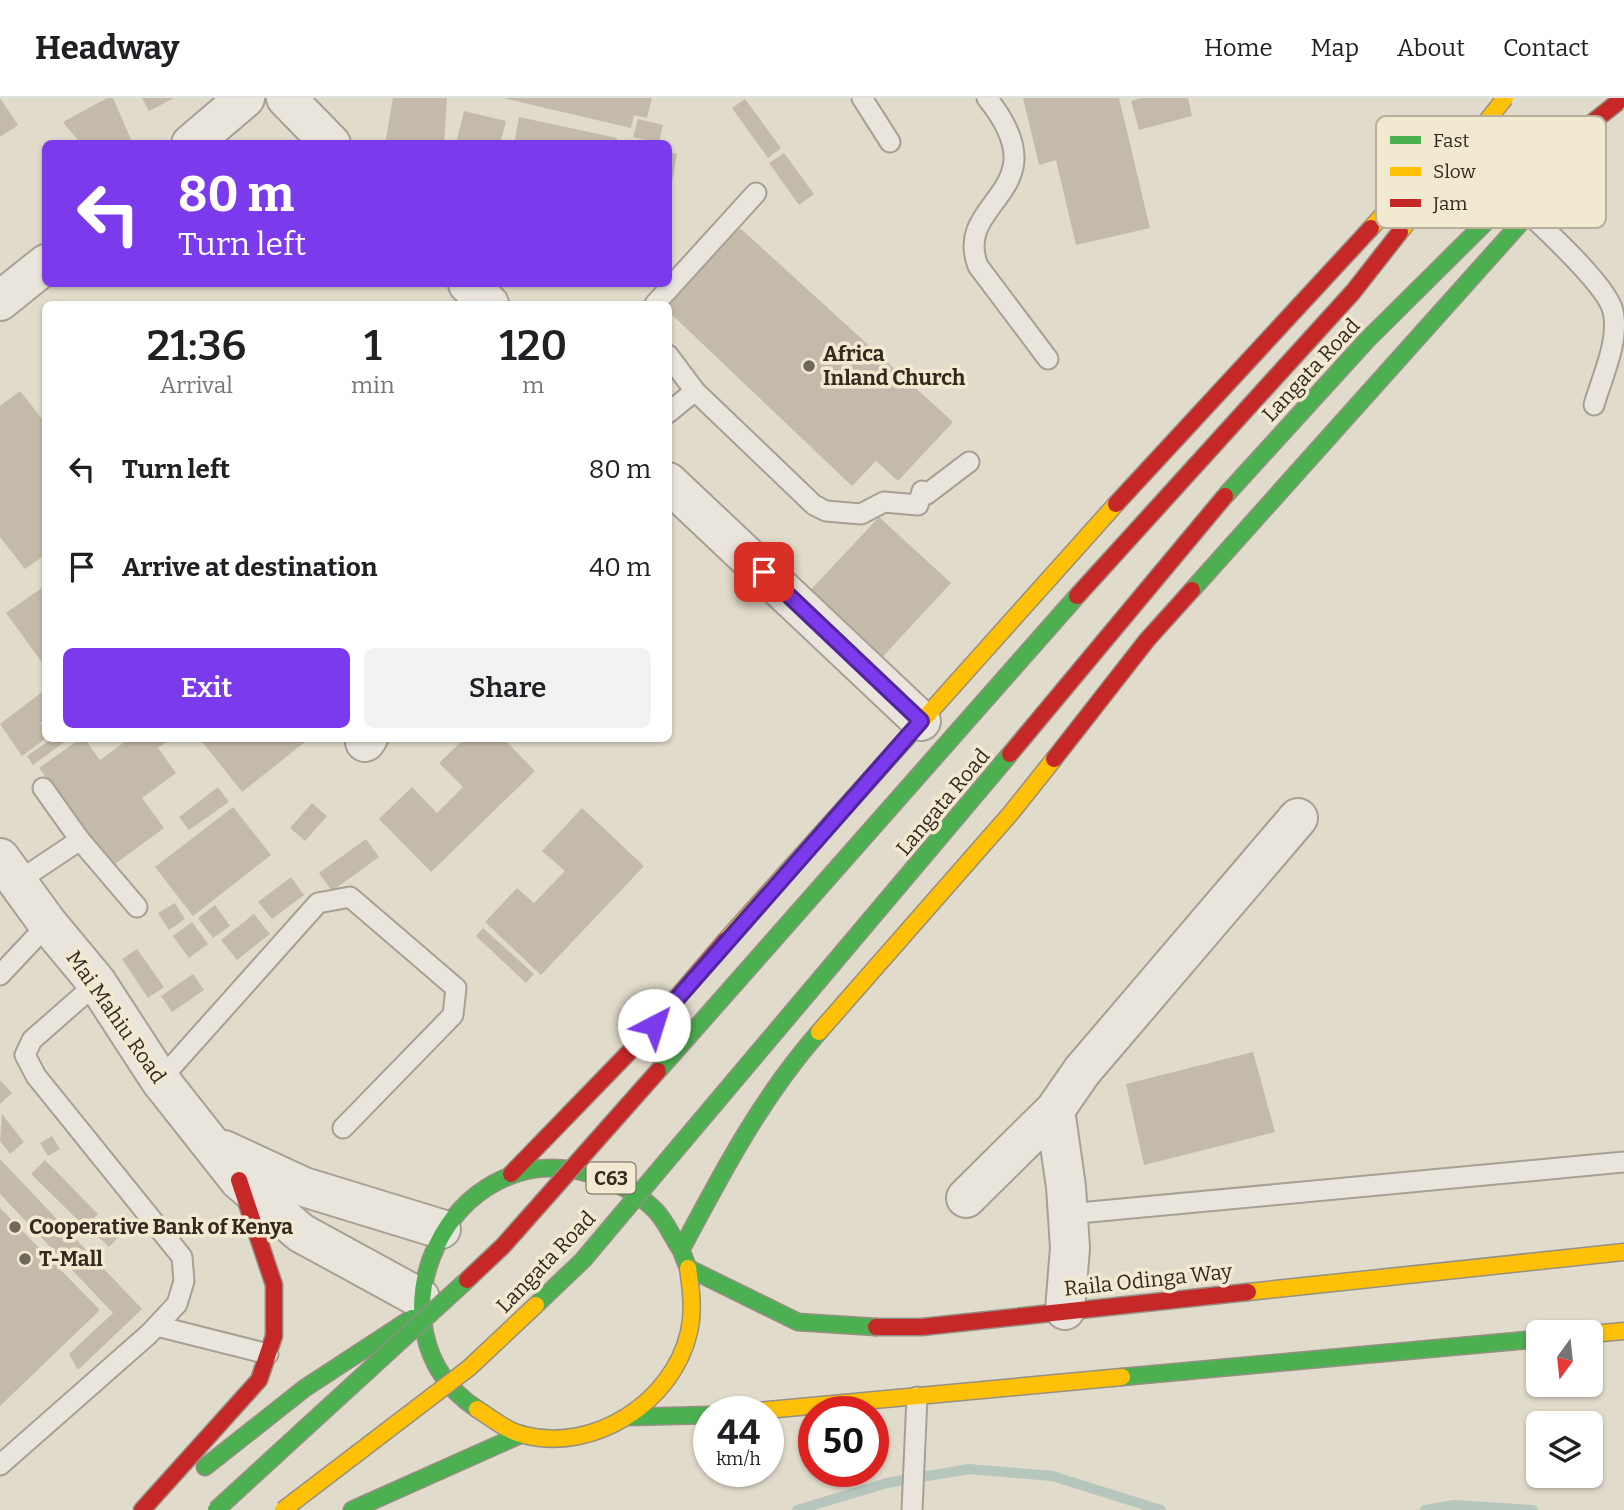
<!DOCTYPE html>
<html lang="en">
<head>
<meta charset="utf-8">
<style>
	body { margin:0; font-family:Bitter,serif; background:#f2f2f2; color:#202124; height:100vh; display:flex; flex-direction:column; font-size:26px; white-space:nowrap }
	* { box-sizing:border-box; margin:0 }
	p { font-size:23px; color:#757577 }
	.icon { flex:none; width:38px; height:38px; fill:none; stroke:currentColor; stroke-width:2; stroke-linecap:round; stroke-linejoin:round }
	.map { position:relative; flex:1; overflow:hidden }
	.drawer { position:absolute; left:42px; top:203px; width:630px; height:441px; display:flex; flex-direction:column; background:#fff; border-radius:10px; box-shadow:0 2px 5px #0004 }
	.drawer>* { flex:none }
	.guide { position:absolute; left:42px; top:42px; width:630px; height:147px; border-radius:10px; box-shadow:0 2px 5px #0004; background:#7c3aed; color:#fff; overflow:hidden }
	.needle { width:46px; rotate:195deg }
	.controls { position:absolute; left:1526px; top:1222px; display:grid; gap:14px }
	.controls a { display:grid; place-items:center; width:77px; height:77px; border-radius:10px; background:#fff; box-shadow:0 2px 5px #0004; font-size:35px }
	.speed { position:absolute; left:693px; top:1298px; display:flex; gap:14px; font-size:35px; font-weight:700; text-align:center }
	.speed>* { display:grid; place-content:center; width:91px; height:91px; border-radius:50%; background:#fff; box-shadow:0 2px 5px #0004; line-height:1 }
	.speed small { font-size:18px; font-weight:400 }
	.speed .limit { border:10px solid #d22; background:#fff; color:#111 }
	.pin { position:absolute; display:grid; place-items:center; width:60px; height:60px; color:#fff; margin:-30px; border-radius:14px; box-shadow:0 4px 10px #0006 }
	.me { position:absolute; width:77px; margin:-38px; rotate:40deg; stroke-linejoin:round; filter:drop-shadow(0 0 5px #0008) }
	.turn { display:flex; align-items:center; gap:24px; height:147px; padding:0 21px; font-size:32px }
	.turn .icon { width:91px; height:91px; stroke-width:2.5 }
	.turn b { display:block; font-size:49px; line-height:60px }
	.eta { display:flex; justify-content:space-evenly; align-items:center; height:119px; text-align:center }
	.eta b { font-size:42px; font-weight:600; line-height:49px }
	.primary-button { display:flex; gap:14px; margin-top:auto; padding:14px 21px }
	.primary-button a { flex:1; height:80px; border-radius:10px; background:#7c3aed; color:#fff; font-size:28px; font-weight:600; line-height:80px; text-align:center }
	.primary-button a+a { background:#f2f2f2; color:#202124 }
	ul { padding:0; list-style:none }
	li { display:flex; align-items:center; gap:21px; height:98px; padding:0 21px }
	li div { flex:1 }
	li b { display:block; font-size:26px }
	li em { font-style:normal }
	header { display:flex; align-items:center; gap:42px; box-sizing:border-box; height:98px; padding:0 35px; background:#fff; border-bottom:2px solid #e0e0e0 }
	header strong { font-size:33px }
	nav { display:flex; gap:38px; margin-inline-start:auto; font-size:24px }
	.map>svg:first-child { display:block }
</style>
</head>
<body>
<header>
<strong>Headway</strong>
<nav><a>Home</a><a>Map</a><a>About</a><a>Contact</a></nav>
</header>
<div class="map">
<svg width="1624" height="1412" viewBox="0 0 1624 1412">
	<rect width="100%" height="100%" fill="#e1dbcb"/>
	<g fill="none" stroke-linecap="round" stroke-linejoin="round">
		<path stroke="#b6c6bc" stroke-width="10" d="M 797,1412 L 887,1385 L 969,1371 L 1052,1378 L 1161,1412
			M 1425,1412 L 1454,1407 L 1533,1412"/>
	</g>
	<path fill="#c4baac" d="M 0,0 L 18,27 L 0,39 Z
		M 107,0 L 113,0 L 133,46 L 81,46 L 63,24 Z
		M 142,0 L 174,0 L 149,13 Z
		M 393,0 L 447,0 L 444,46 L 385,46 Z
		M 503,0 L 652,0 L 647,20 L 634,17 L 631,30 Z
		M 1023,0 L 1119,0 L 1150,130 L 1076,147 L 1056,62 L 1039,67 Z
		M 1142,0 L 1188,0 L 1192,18 L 1139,32 L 1131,3 Z
		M 745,1 L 781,50 L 768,60 L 732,10 Z
		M 464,13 L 506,23 L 500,46 L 456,46 Z
		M 519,19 L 617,40 L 616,46 L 514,46 Z
		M 638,21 L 663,27 L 659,45 L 633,39 Z
		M 668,54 L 677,56 L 670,95 L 668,94 Z
		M 784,55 L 814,96 L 799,107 L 769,65 Z
		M 740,130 L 953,324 L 898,383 L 876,363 L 852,388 L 668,213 L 668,205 Z
		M 20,293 L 46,326 L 46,456 L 25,471 L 0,439 L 0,308 Z
		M 879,419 L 951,485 L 876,566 L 803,500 Z
		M 46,487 L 46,570 L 6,515 Z
		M 42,594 L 46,599 L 46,621 L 40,625 L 46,631 L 46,640 L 22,658 L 0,626 Z
		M 53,640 L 70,640 L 33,667 L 27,658 Z
		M 81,640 L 84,640 L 100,662 L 130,640 L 172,640 L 158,650 L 176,675 L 142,700 L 164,730 L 111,769 L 39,670 Z
		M 199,640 L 310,640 L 242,694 Z
		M 465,640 L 503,640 L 535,673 L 431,774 L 379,721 L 412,689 L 437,715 L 463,689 L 439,665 Z
		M 218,689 L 229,704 L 189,732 L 179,719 Z
		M 312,705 L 327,718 L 305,743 L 290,730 Z
		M 233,709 L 271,757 L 193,818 L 155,769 Z
		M 582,710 L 644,768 L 541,877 L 485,824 L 517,790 L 534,805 L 565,773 L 542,753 Z
		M 366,741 L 379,759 L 332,793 L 319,775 Z
		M 291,779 L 304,797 L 272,821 L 258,804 Z
		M 175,805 L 185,821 L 169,832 L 158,815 Z
		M 215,807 L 230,828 L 213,840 L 198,820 Z
		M 254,816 L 270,836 L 237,862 L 221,842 Z
		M 192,824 L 208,846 L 189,860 L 173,838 Z
		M 483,830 L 534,876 L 526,885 L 476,838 Z
		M 137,851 L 164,889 L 148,900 L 122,861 Z
		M 193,876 L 204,892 L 172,914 L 161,898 Z
		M 1253,954 L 1275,1034 L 1144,1067 L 1126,986 Z
		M 0,982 L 12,995 L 0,1006 Z
		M 2,1016 L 24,1044 L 10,1056 L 0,1043 Z
		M 52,1038 L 60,1051 L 48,1058 L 40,1045 Z
		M 0,1061 L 142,1211 L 78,1272 L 69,1256 L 113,1215 L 0,1096 Z
		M 45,1062 L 98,1116 L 85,1129 L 31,1076 Z
		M 0,1110 L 100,1212 L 0,1308 Z
		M 104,1120 L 121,1136 L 109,1149 L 92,1133 Z"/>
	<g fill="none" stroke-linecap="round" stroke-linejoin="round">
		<g stroke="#a6a095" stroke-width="23">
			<path id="lane" d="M 862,0 L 890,44
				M 987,0 C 1063,95 952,101 978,168 L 1048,261
				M 1529,116 C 1549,135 1607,188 1613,213 C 1620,242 1602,279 1594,307
				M 655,206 L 756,95
				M 668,257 L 695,293 L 668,315
				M 695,293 L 814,407 L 826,413 L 861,416 L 884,404 L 918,407 L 922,393 L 927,396 L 969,364
				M 43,690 L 80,742 L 137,809
				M 17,784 L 80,742
				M 0,877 L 48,826
				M 160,982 L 318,805 L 350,799 L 456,890 L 453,917 L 343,1030
				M 1068,1116 L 1624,1064
				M 157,1228 L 268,1256
				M 0,1367 L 149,1236 L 177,1206 L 184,1183 L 182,1159 L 36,978 L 25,957 L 32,942 L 97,885
				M 912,1412 L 917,1299"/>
		</g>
		<g stroke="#a6a095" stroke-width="42">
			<path id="street" d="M 286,0 L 331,46
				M 191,46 L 245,0
				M 468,186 L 489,206
				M 0,203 L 46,166
				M 668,384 L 921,623
				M 365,644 L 368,640
				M 0,760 L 48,826 L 97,885 L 160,982 L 239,1082 L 301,1135 L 420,1200
				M 224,1052 L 304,1089 L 441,1131
				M 966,1100 L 1055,1012
				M 1065,1212 L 1070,1150 L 1066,1089 L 1055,1012 L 1082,973 L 1298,720"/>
		</g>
		<g stroke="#968f84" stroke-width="19">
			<path id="fast" d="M 1192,492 L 1542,101 L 1595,34
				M 819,934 C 761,1000 722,1075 681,1152 L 688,1170 L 798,1224 L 876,1229
				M 1122,1279 L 1538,1241
				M 477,1311 C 358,1232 450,1034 590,1076 C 613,1083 637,1094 655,1112 C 666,1123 672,1139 681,1152
				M 630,1319 L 709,1317
				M 205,1369 L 305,1290 L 412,1220
				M 352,1412 L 522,1336"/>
		</g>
		<g stroke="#968f84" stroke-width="19">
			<path id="slow" d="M 1371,130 L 1454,39
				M 726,842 L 1116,406
				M 819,934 L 1011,715 L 1054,661
				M 1248,1194 L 1624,1154
				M 1591,1236 L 1624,1233
				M 477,1311 C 491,1320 507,1333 524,1337 C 594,1355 673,1304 689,1234 C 694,1213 691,1191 688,1170
				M 746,1314 L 1122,1279"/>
		</g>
		<g stroke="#968f84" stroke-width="19">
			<path id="jam" d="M 1116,406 L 1371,130
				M 1054,661 L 1147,542 L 1192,492
				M 511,1076 L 636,947 L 726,842
				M 876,1229 L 922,1229 L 1248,1194
				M 142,1412 L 259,1282 L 274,1238 L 274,1187 L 239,1082"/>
		</g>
		<use href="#lane" stroke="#eae5dc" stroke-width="19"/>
		<use href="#street" stroke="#eae5dc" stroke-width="38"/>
		<use href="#fast" stroke="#4caf50" stroke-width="16"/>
		<use href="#slow" stroke="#ffc107" stroke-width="16"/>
		<use href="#jam" stroke="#c62828" stroke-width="16"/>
		<g stroke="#968f84" stroke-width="19" stroke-linecap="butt">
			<path id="fast-bridge" d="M 1225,398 L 1367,242 L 1499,111
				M 658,973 L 1077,498
				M 536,1207 L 583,1162 L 1010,656
				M 216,1412 L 467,1182"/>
		</g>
		<g stroke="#968f84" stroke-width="19" stroke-linecap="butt">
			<path id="slow-bridge" d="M 1400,134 L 1505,0
				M 283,1412 L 469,1270 L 536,1207"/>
		</g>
		<g stroke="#968f84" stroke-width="19" stroke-linecap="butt">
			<path id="jam-bridge" d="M 1499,111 L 1560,50 L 1618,4
				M 1077,498 L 1353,194 L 1400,134
				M 1010,656 L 1225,398
				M 467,1182 L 503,1148 L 658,973"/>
		</g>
		<use href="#fast-bridge" stroke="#4caf50" stroke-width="16"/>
		<use href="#slow-bridge" stroke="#ffc107" stroke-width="16"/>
		<use href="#jam-bridge" stroke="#c62828" stroke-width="16"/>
	</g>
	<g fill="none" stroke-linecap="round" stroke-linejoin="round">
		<g stroke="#51269a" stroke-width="18">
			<path id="route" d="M 654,927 L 921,623 L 764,474"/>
		</g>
		<use href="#route" stroke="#7c3aed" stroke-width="12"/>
	</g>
	<g fill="#70675b" stroke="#f2e9d1" stroke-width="2.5">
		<circle cx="809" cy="268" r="7"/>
		<circle cx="15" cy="1129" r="7"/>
		<circle cx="25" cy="1161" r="7"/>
	</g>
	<g text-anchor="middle" stroke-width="7" stroke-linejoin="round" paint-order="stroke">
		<rect fill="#f2e9d1" stroke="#6c6354" stroke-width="2" x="586.5" y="1064.5" width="49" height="31" rx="5"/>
		<g font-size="19" font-weight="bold" fill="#33291e">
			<text x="611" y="1087">C63</text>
		</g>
		<g font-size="21" font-weight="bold" fill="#33291e" stroke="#f2e9d1" text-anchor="start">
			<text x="823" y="263">Africa<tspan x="823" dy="24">Inland Church</tspan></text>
			<text x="29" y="1136">Cooperative Bank of Kenya</text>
			<text x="39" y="1168">T-Mall</text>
		</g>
		<g font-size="21" fill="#33291e" stroke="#f2e9d1">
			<text transform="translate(1311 272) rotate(-47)" y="7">Langata Road</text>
			<text transform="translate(943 704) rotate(-50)" y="7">Langata Road</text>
			<text transform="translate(116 919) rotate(55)" y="7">Mai Mahiu Road</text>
			<text transform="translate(546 1164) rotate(-46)" y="7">Langata Road</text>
			<text transform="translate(1148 1182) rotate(-6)" y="7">Raila Odinga Way</text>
		</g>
	</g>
	<rect x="1376" y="18" width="230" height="112" rx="10" fill="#f2e9d1" stroke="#b9af9b" stroke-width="2"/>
	<rect x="1390" y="38" width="31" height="8" fill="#4caf50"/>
	<rect x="1390" y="69" width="31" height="9" fill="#ffc107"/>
	<rect x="1390" y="101" width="31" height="8" fill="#c62828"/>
	<g font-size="19" fill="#33291e">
		<text x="1433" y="49">Fast</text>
		<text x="1433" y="80">Slow</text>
		<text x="1433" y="112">Jam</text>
	</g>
</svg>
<div class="controls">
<a><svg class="needle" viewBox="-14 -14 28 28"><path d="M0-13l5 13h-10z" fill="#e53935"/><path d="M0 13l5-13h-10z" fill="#757577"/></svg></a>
<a><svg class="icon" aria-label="layers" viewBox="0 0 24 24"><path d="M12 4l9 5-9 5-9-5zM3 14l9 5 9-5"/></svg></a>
</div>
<div class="speed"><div>44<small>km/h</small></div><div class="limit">50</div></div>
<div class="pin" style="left:764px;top:474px;background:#d93025"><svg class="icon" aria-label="arrive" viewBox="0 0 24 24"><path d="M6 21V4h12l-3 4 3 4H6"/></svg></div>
<svg class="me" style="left:654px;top:927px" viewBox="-20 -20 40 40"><circle r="19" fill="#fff"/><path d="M0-13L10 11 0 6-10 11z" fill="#7c3aed"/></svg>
<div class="guide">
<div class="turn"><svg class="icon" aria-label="left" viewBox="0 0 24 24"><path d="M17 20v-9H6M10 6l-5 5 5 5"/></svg><div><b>80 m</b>Turn left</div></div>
</div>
<section class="drawer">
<div class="eta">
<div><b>21:36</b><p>Arrival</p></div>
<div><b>1</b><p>min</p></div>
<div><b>120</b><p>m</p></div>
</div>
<ul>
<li><svg class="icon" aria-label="left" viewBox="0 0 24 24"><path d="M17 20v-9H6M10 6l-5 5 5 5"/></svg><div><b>Turn left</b></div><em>80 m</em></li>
<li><svg class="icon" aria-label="arrive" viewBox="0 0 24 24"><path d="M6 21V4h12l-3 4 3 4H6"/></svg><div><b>Arrive at destination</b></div><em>40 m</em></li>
</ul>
<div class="primary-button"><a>Exit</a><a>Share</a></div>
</section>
</div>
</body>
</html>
